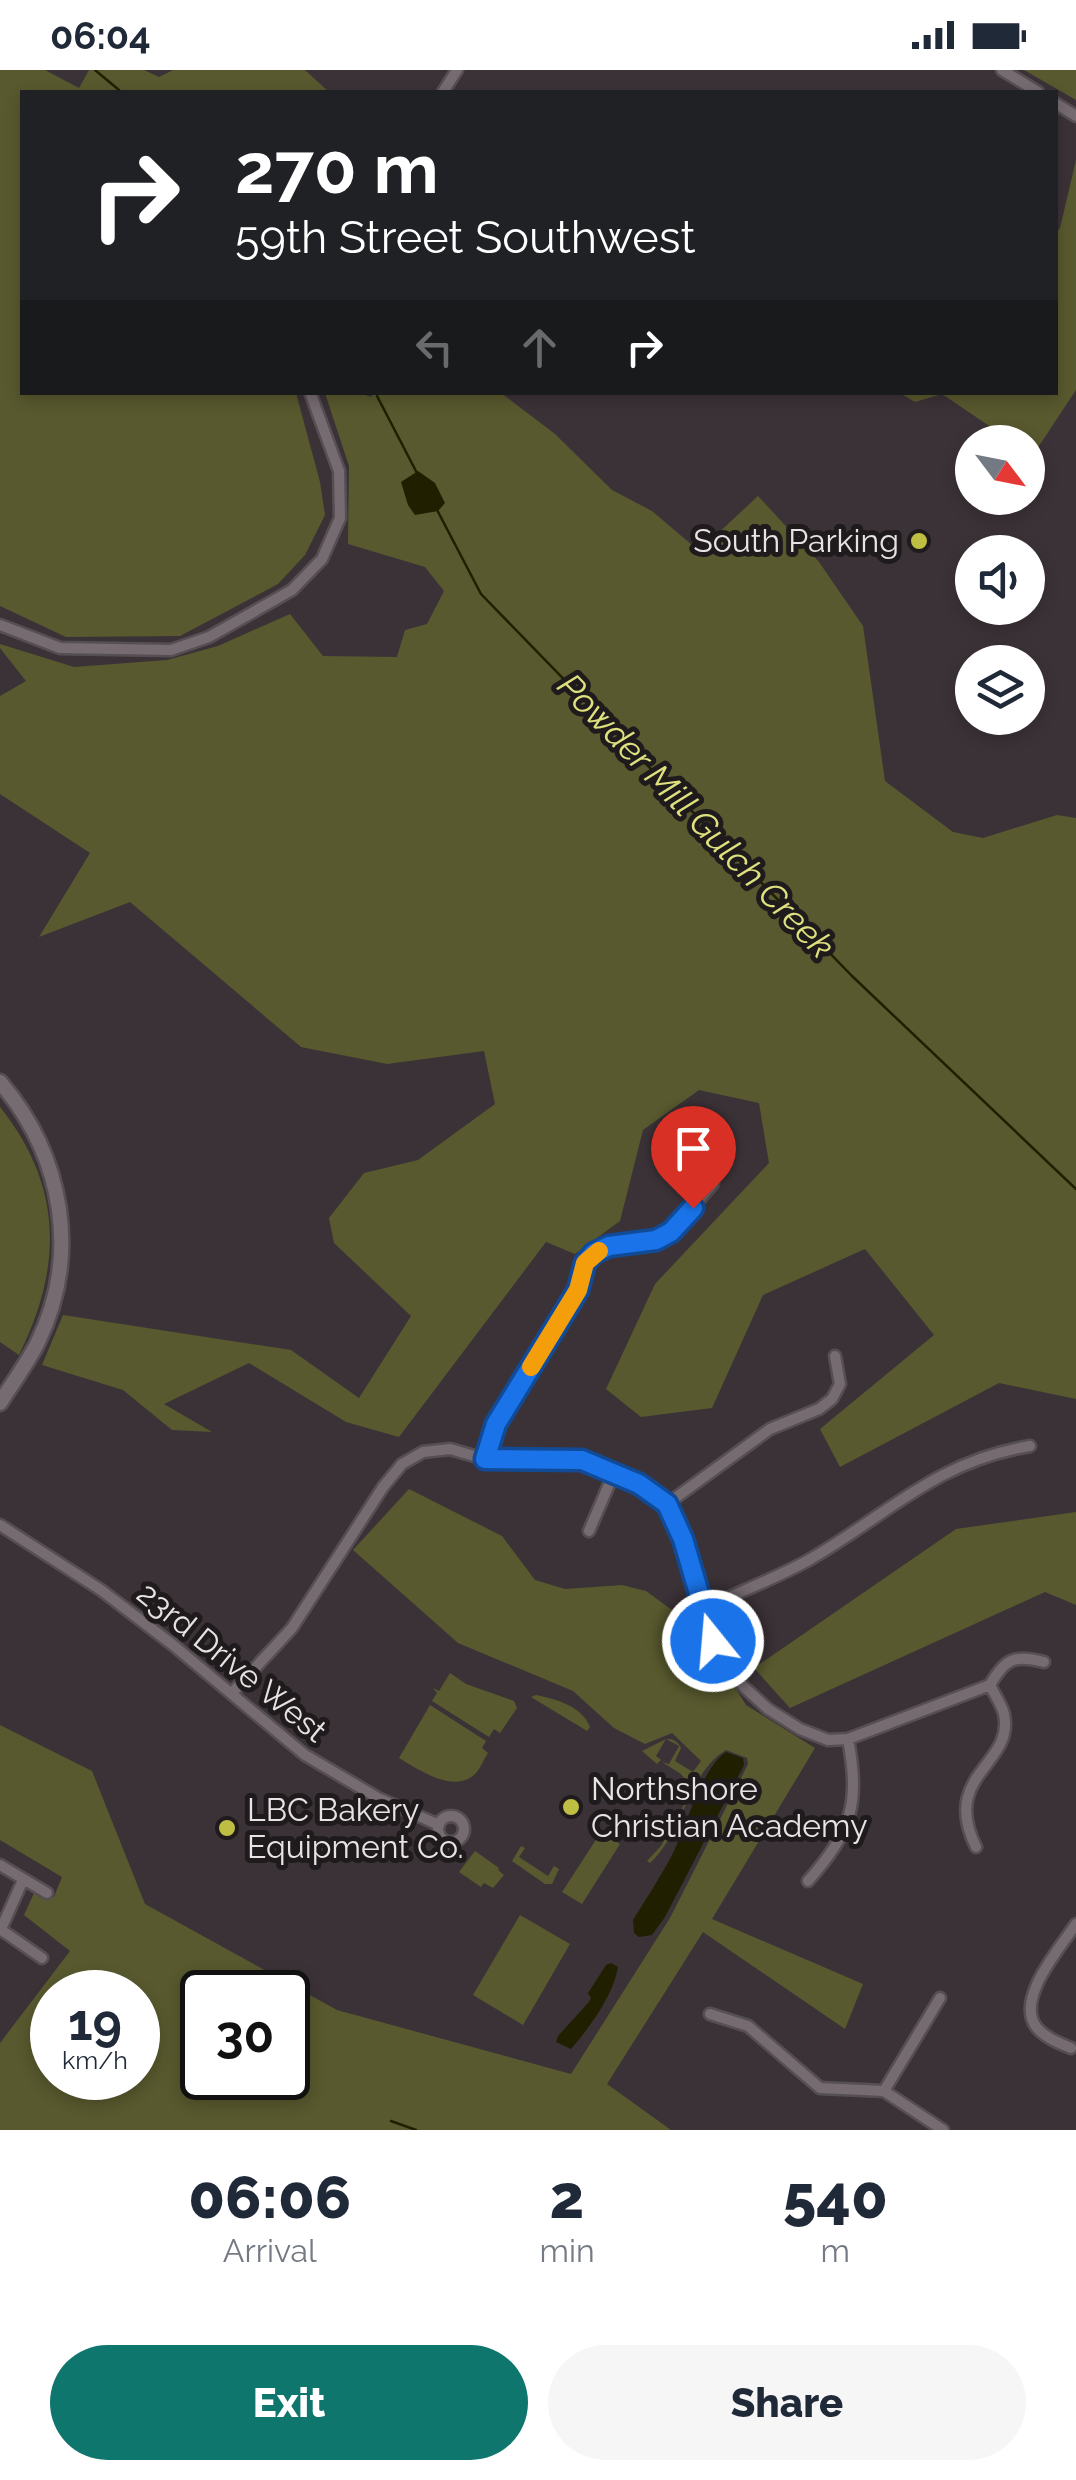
<!DOCTYPE html>
<html lang="en">
<head>
<meta charset="utf-8">
<style>
	body { margin:0; font-family:Raleway,sans-serif; background:#f6f6f7; color:#1f2937; height:100vh; display:flex; flex-direction:column; font-size:38px; white-space:nowrap }
	* { box-sizing:border-box; margin:0 }
	p { font-size:32px; color:#747a83 }
	.icon { flex:none; width:55px; height:55px; fill:none; stroke:currentColor; stroke-width:2; stroke-linecap:round; stroke-linejoin:round }
	.map { position:relative; height:2060px; overflow:hidden }
	.side { display:flex; flex-direction:column; background:#fff; flex:1 }
	.side>* { flex:none }
	.top-card { position:absolute; left:20px; top:20px; width:1038px; height:305px; border-radius:0px; box-shadow:0 5px 15px #0003; background:#202124; color:#fff; overflow:hidden }
	.needle { width:65px; rotate:122deg }
	.controls { position:absolute; left:955px; top:355px; display:grid; gap:20px }
	.controls a { display:grid; place-items:center; width:90px; height:90px; border-radius:50%; background:#fff; box-shadow:0 5px 15px #0003; font-size:50px }
	.speed { position:absolute; left:30px; top:1900px; display:flex; gap:20px; font-size:50px; font-weight:700; text-align:center }
	.speed>* { display:grid; place-content:center; width:130px; height:130px; border-radius:50%; background:#fff; box-shadow:0 5px 15px #0003; line-height:1 }
	.speed small { font-size:25px; font-weight:400 }
	.speed .limit { border:5px solid #111; border-radius:15px; background:#fff; color:#111 }
	.pin { position:absolute; display:grid; place-items:center; width:85px; height:85px; color:#fff; margin:-102px -42px; border-radius:50% 50% 50% 0; rotate:-45deg; box-shadow:0 0 10px #0007 }
	.pin .icon { rotate:45deg }
	.me { position:absolute; width:110px; margin:-55px; rotate:343deg; stroke-linejoin:round; filter:drop-shadow(0 0 8px #0008) }
	.turn { display:flex; align-items:center; gap:35px; height:210px; padding:0 50px; font-size:45px }
	.turn .icon { width:130px; height:130px; stroke-width:2.5 }
	.turn b { display:block; font-size:70px; line-height:85px }
	.lanes { display:flex; align-items:center; height:95px; padding:0 50px; background:#0003; justify-content:center; gap:50px; direction:ltr }
	.lanes .off { opacity:.35 }
	.eta { display:flex; justify-content:space-evenly; align-items:center; height:170px; text-align:center }
	.eta b { font-size:60px; font-weight:800; line-height:70px }
	.cta { display:flex; gap:20px; margin-top:auto; padding:20px 50px }
	.cta a { flex:1; height:115px; border-radius:60px; background:#0f766e; color:#fff; font-size:40px; font-weight:800; line-height:115px; text-align:center }
	.cta a+a { background:#f6f6f7; color:#1f2937 }
	.status { display:flex; justify-content:space-between; align-items:center; height:70px; padding:0 50px; background:#fff; direction:ltr }
	.status svg { height:28px; fill:currentColor }
	.map>svg:first-child { display:block }
</style>
</head>
<body>
<div class="status"><b>06:04</b><svg viewBox="0 0 49 12"><path d="M0 12V9h3v3zM5 12V6h3v6zM10 12V3h3v9zM15 12V0h3v12zM26 1h20v11H26zM47 4h2v5h-2z"/></svg></div>
<div class="map">
<svg width="1076" height="2060" viewBox="0 0 1076 2060">
	<rect width="100%" height="100%" fill="#3b3237"/>
	<path fill="#58592e" fill-rule="evenodd" d="M 0,0 L 45,0 L 79,18 L 89,0 L 144,0 L 159,7 L 173,0 L 305,0 L 329,22 L 22,22 L 22,322 L 296,323 L 320,412 L 325,445 L 305,485 L 278,514 L 180,566 L 66,567 L 0,536 Z
		M 1024,0 L 1076,0 L 1076,30 Z
		M 1076,90 L 1076,320 L 1033,385 L 1028,382 L 1028,372 L 1013,372 L 942,324 L 915,332 L 900,323 L 1055,322 L 1055,165 L 1060,158 Z
		M 325,323 L 358,323 L 372,327 L 370,323 L 501,323 L 555,364 L 612,420 L 652,441 L 699,481 L 758,426 L 819,492 L 863,556 L 885,711 L 953,762 L 983,768 L 1057,745 L 1076,748 L 1076,1329 L 999,1313 L 840,1397 L 820,1359 L 934,1265 L 865,1179 L 763,1225 L 712,1338 L 641,1347 L 606,1319 L 655,1214 L 769,1093 L 759,1033 L 699,1020 L 643,1060 L 620,1151 L 575,1184 L 546,1172 L 399,1367 L 346,1352 L 249,1293 L 164,1334 L 212,1362 L 172,1360 L 123,1320 L 42,1295 L 63,1245 L 291,1280 L 359,1328 L 411,1246 L 334,1173 L 329,1148 L 364,1103 L 418,1090 L 495,1034 L 484,981 L 387,994 L 301,977 L 130,832 L 39,867 L 90,783 L 0,724 L 0,626 L 26,611 L 0,578 L 0,574 L 74,597 L 167,590 L 218,576 L 290,544 L 323,586 L 397,587 L 405,560 L 427,554 L 444,521 L 425,497 L 348,474 L 349,396 Z
		M 0,1037 C 63,1116 63,1196 19,1285 L 0,1272 Z
		M 409,1419 L 502,1466 L 535,1510 L 565,1519 L 622,1515 L 646,1521 L 698,1559 L 746,1635 L 815,1678 L 712,1849 L 863,1914 L 845,1959 L 703,1862 L 607,2014 L 671,2060 L 0,2060 L 0,1973 L 70,1881 L 24,1845 L 35,1821 L 54,1827 L 62,1807 L 0,1770 L 0,1655 L 92,1701 L 145,1834 L 337,1940 L 571,2004 L 670,1848 L 748,1694 L 747,1688 L 726,1680 C 687,1704 684,1762 650,1793 L 647,1791 L 661,1776 L 689,1726 L 684,1722 L 689,1715 L 681,1704 L 662,1692 L 669,1694 L 679,1676 L 666,1669 L 656,1686 L 661,1690 L 657,1694 L 642,1681 L 664,1670 C 671,1667 678,1671 681,1678 L 675,1691 L 693,1702 L 701,1691 L 672,1663 L 645,1674 L 614,1658 L 573,1621 L 458,1573 L 353,1480 ZM 52,1922 L 138,1922 L 138,2008 L 52,2008 ZM 202,1922 L 288,1922 L 288,2008 L 202,2008 Z
		M 1076,1442 L 1076,1535 L 1045,1522 L 790,1638 L 754,1598 L 956,1459 Z
		M 450,1603 L 466,1614 L 514,1631 L 517,1638 L 500,1663 L 494,1659 L 489,1667 L 432,1631 L 437,1623 L 433,1618 L 439,1621 Z
		M 536,1625 C 556,1629 582,1636 590,1657 L 587,1661 L 531,1627 Z
		M 430,1635 L 486,1671 L 482,1678 L 488,1683 C 484,1689 480,1699 475,1704 C 454,1724 419,1700 399,1688 Z
		M 601,1762 L 620,1774 L 582,1834 L 562,1822 Z
		M 521,1776 L 525,1778 L 519,1787 L 548,1806 L 554,1796 L 559,1799 L 552,1814 L 545,1814 L 512,1791 Z
		M 475,1781 L 499,1798 L 498,1800 L 504,1805 L 493,1818 L 484,1813 L 481,1817 L 459,1802 Z
		M 520,1845 L 570,1874 L 523,1955 L 473,1925 Z"/>
	<path fill="#202000" d="M 418,401 L 435,413 L 445,433 L 438,441 L 415,445 L 408,435 L 401,412 Z
		M 726,1682 L 743,1688 L 744,1695 L 665,1847 L 652,1865 L 639,1867 L 634,1863 L 633,1850 C 647,1827 662,1805 674,1781 C 687,1754 702,1698 726,1682 Z
		M 611,1893 L 618,1897 C 613,1926 590,1957 571,1979 L 556,1972 L 558,1966 L 588,1933 L 591,1928 L 588,1923 L 606,1895 Z"/>
	<g fill="none" stroke-linecap="round" stroke-linejoin="round">
		<path stroke="#202000" stroke-width="2.5" d="M 95,0 L 119,20
			M 377,326 L 418,405
			M 436,438 L 481,524 L 852,906 L 1076,1119
			M 391,2051 L 416,2060"/>
		<g stroke="#554e52" stroke-width="15">
			<path id="street" d="M 1002,0 L 1038,22
				M 443,22 L 457,0
				M 1055,33 L 1076,46
				M 0,555 L 60,578 L 171,580 L 209,567 L 292,520 L 322,489 L 340,448 L 339,401 L 310,322
				M 485,1389 L 496,1354 L 578,1220 L 585,1193 L 594,1183 L 609,1176 L 656,1170 L 671,1162 L 713,1114
				M 667,1434 L 770,1359 L 819,1339 L 832,1329 L 840,1314 L 835,1286
				M 0,1455 L 101,1520 L 173,1575 L 305,1685 L 378,1728 L 439,1755
				M 589,1461 L 614,1403
				M 703,1539 C 737,1523 774,1509 807,1491 C 888,1445 934,1392 1030,1376
				M 990,1615 C 1005,1589 1014,1584 1044,1592
				M 232,1623 L 292,1558 L 383,1417 L 402,1394 L 423,1382 L 450,1379 L 485,1389 L 582,1390 L 639,1414 L 667,1434 L 683,1469 L 713,1571 L 743,1616 L 768,1639 L 800,1659 L 828,1670 L 848,1669 L 990,1615
				M438 1759a13 13 0 1 1 26 0a13 13 0 1 1-26 0Z
				M 976,1777 C 940,1704 1015,1695 1004,1644 C 1002,1635 994,1624 990,1615
				M 0,1795 L 47,1823
				M 808,1811 C 852,1761 860,1734 848,1669
				M 0,1859 L 42,1888
				M 1,1859 L 23,1810
				M 710,1944 L 748,1956 L 820,2018 L 884,2021 L 943,2060
				M 1071,1978 C 1059,1973 1046,1968 1037,1958 C 1014,1930 1060,1878 1076,1854
				M 884,2021 L 940,1928"/>
		</g>
		<g stroke="#554e52" stroke-width="19">
			<path id="secondary" d="M 0,1012 C 63,1086 81,1185 37,1274 C 26,1295 12,1314 0,1333"/>
		</g>
		<use href="#street" stroke="#766b71" stroke-width="10"/>
		<use href="#secondary" stroke="#766b71" stroke-width="14"/>
	</g>
	<g fill="none" stroke-linecap="round" stroke-linejoin="round">
		<g stroke="#114b97" stroke-width="25">
			<path id="route" d="M 693,1138 L 671,1162 L 656,1170 L 609,1176 L 594,1183 L 585,1193 L 578,1220 L 496,1354 L 485,1389 L 582,1390 L 639,1414 L 667,1434 L 683,1469 L 713,1571"/>
		</g>
		<use href="#route" stroke="#1a73e8" stroke-width="18"/>
		<path stroke="#f59e0b" stroke-width="18" d="M 531,1297 L 578,1220 L 585,1193 L 599,1181"/>
	</g>
	<g fill="#bebf42" stroke="#1f1b1d" stroke-width="4">
		<circle cx="919" cy="471" r="10"/>
		<circle cx="571" cy="1737" r="10"/>
		<circle cx="227" cy="1758" r="10"/>
	</g>
	<g text-anchor="middle" stroke-width="10" stroke-linejoin="round" paint-order="stroke">
		<g font-size="32" fill="#e8e2e5" stroke="#1f1b1d" text-anchor="start">
			<text x="899" y="482" text-anchor="end">South Parking</text>
			<text x="591" y="1730">Northshore<tspan x="591" dy="37">Christian Academy</tspan></text>
			<text x="247" y="1751">LBC Bakery<tspan x="247" dy="37">Equipment Co.</tspan></text>
		</g>
		<g font-size="32" fill="#e8e2e5" stroke="#1f1b1d">
			<text transform="translate(232 1592) rotate(39)" y="11">23rd Drive West</text>
		</g>
		<g font-size="35" font-style="italic" fill="#dfe17e" stroke="#1f1b1d">
			<text transform="translate(696 746) rotate(46)" y="12">Powder Mill Gulch Creek</text>
		</g>
	</g>
</svg>
<div class="controls">
<a><svg class="needle" viewBox="-14 -14 28 28"><path d="M0-13l5 13h-10z" fill="#e53935"/><path d="M0 13l5-13h-10z" fill="#747a83"/></svg></a>
<a><svg class="icon" aria-label="sound" viewBox="0 0 24 24"><path d="M4 9h4l5-4v14l-5-4H4zM17 9q2 3 0 6"/></svg></a>
<a><svg class="icon" aria-label="layers" viewBox="0 0 24 24"><path d="M12 4l9 5-9 5-9-5zM3 14l9 5 9-5"/></svg></a>
</div>
<div class="speed"><div>19<small>km/h</small></div><div class="limit">30</div></div>
<div class="pin" style="left:693px;top:1138px;background:#d93025"><svg class="icon" aria-label="arrive" viewBox="0 0 24 24"><path d="M6 21V4h12l-3 4 3 4H6"/></svg></div>
<svg class="me" style="left:713px;top:1571px" viewBox="-20 -20 40 40"><circle r="17" fill="#1a73e8" stroke="#fff" stroke-width="3"/><path d="M0-11L8 9 0 5-8 9z" fill="#fff"/></svg>
<div class="top-card">
<div class="turn"><svg class="icon" aria-label="right" viewBox="0 0 24 24"><path d="M7 20v-9h11M14 6l5 5-5 5"/></svg><div><b>270 m</b>59th Street Southwest</div></div>
<div class="lanes"><svg class="icon off" aria-label="left" viewBox="0 0 24 24"><path d="M17 20v-9H6M10 6l-5 5 5 5"/></svg><svg class="icon off" aria-label="ahead" viewBox="0 0 24 24"><path d="M12 20V5M6 11l6-6 6 6"/></svg><svg class="icon" aria-label="right" viewBox="0 0 24 24"><path d="M7 20v-9h11M14 6l5 5-5 5"/></svg></div>
</div>
</div>
<section class="side">
<div class="eta">
<div><b>06:06</b><p>Arrival</p></div>
<div><b>2</b><p>min</p></div>
<div><b>540</b><p>m</p></div>
</div>
<div class="cta"><a>Exit</a><a>Share</a></div>
</section>
</body>
</html>
